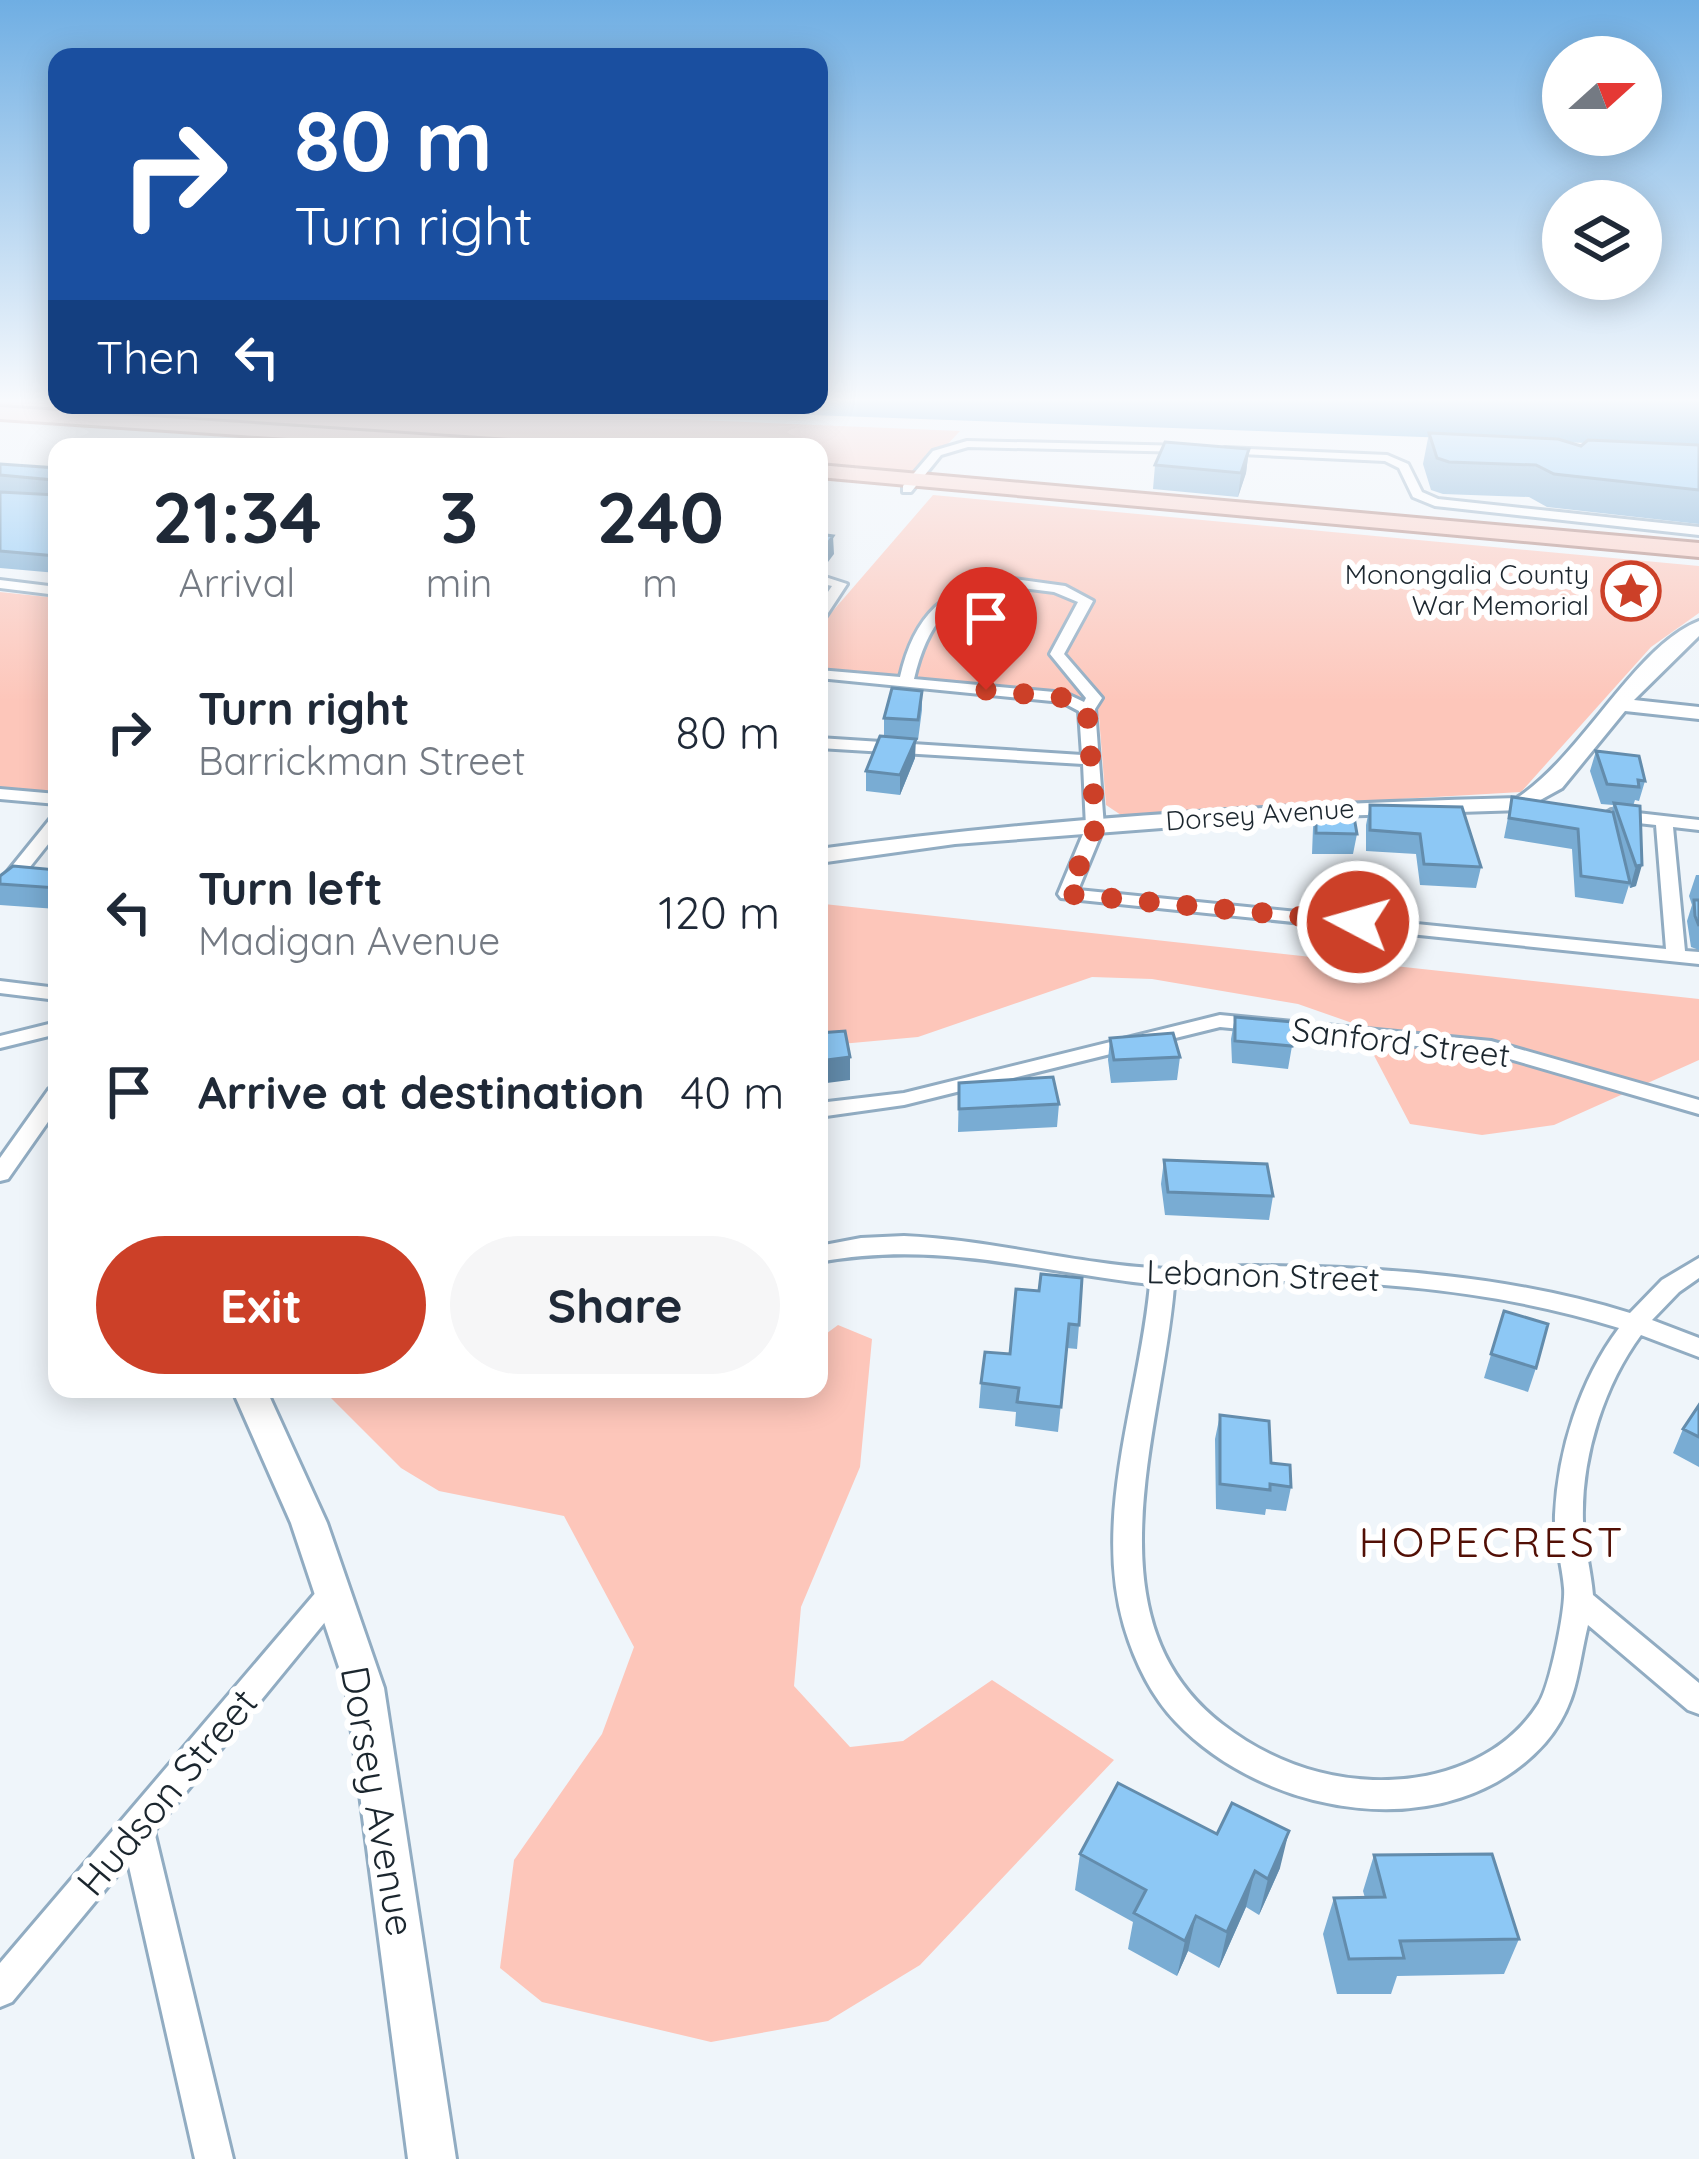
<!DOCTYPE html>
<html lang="en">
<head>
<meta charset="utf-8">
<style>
	body { margin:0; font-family:Quicksand,sans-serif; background:#f6f6f7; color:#1f2937; height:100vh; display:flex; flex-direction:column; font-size:45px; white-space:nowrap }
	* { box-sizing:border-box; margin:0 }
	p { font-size:39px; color:#747a83 }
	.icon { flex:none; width:66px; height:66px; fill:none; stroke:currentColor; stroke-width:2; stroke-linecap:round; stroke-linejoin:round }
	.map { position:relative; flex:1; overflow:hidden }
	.drawer { position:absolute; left:48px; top:438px; width:780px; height:960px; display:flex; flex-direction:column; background:#fff; border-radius:24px; box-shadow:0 6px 30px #0003 }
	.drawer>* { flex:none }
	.hud { position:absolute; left:48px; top:48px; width:780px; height:366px; border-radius:24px; box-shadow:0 6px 30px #0003; background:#1a4fa0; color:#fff; overflow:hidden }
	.needle { width:78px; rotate:69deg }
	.controls { position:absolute; left:1542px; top:36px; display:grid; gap:24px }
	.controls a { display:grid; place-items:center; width:120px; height:120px; border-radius:50%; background:#fff; box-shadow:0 6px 30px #0003; font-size:60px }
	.pin { position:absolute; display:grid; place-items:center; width:102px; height:102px; color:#fff; margin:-123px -51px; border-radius:50% 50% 50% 0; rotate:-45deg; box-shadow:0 0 12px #0007 }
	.pin .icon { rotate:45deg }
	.me { position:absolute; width:132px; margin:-66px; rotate:276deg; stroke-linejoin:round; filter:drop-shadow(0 0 9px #0008) }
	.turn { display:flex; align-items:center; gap:42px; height:252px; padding:0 48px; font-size:54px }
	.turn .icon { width:156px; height:156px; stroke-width:2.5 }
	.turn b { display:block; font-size:84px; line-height:102px }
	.then { display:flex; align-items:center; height:114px; padding:0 48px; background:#0003; gap:24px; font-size:45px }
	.eta { display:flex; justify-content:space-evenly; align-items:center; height:204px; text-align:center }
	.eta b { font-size:72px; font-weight:700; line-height:84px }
	.button { display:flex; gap:24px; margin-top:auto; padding:24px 48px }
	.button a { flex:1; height:138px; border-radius:72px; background:#cc4028; color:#fff; font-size:48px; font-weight:700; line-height:138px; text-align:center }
	.button a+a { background:#f6f6f7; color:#1f2937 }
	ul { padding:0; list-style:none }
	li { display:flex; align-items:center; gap:36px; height:180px; padding:0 48px }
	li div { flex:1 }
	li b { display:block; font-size:45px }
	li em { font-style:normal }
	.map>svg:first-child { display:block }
</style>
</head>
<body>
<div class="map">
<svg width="1699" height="2159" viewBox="0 0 1699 2159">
	<rect width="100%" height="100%" fill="#eff5fa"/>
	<path fill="#fdc6ba" d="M 0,399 L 57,399 L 57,405 L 345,405 L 960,431 L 915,479 L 819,472 L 819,447 L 505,447 L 0,412 Z
		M 933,495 L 1699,566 L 1699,613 L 1651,647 L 1521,792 L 1121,815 L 1106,805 L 1099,717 L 1087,700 L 819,668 L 819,627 Z
		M 0,592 L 57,598 L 57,793 L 0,788 Z
		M 824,904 L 1699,999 L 1699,1060 L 1554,1125 L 1482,1135 L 1410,1124 L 1358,1025 L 1298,1004 L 1152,979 L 1092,977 L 918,1037 L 819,1046 L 819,905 Z
		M 838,1325 L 872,1339 L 860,1467 L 801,1607 L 794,1686 L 850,1747 L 903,1741 L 992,1680 L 1114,1760 L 920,1965 L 828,2021 L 711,2042 L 542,2002 L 500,1968 L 514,1860 L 602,1734 L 634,1647 L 564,1516 L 439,1491 L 401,1468 L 330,1397 L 335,1389 L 681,1389 L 739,1395 L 748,1389 L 819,1389 L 819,1339 Z"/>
	<path fill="#5ba6dc" d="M 819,399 L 1699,399 L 1699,447 L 534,405 L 819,405 Z"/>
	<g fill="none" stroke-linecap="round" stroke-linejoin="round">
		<g stroke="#91acc2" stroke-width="6">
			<path id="minor" d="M 967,441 L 1188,446 L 1194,449 L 1188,452 L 968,447 L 941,455 L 911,492 L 903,492 L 903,486 L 933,451 Z
				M 1225,448 L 1387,455 L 1408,464 L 1422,492 L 1438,499 L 1699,527 L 1699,535 L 1435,506 L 1413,497 L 1399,468 L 1385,461 L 1221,453 L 1219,451 Z
				M 819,575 L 847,584 L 824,619 L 819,620 L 819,605 L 832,586 L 819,583 Z
				M 1007,578 L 1065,586 L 1093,601 L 1064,654 L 1102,698 L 1095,709 L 1104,827 L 1078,890 L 1666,949 L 1656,825 L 1611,820 L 1603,815 L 1611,810 L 1699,820 L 1699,830 L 1673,827 L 1685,951 L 1699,952 L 1699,964 L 1061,898 L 1058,894 L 1086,827 L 1083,764 L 819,748 L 819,738 L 1082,755 L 1079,711 L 1062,702 L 819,678 L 819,670 L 900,677 C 914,616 944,585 1007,578 ZM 1007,586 L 1054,592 L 1078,602 L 1050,654 L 1086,698 L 1084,702 L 1065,693 L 914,679 C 927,625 949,593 1007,586 Z
				M 0,580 L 57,587 L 57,595 L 0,588 Z
				M 0,789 L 57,794 L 57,804 L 0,799 Z
				M 57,817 L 57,833 L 6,897 L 0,898 L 0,881 L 51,818 Z
				M 0,981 L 57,988 L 57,1000 L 0,993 Z
				M 1220,1015 L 1491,1041 L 1699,1100 L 1699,1114 L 1489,1053 L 1220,1027 L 904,1105 L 819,1117 L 819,1103 L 904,1093 Z
				M 57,1022 L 57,1034 L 0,1048 L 0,1036 Z
				M 57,1088 L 57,1109 L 8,1179 L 0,1181 L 0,1158 L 49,1089 Z
				M 904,1236 C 993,1240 1079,1265 1167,1269 C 1198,1270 1228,1265 1259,1266 C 1384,1267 1510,1276 1630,1313 L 1662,1280 L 1699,1258 L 1699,1278 L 1679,1292 L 1652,1320 L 1699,1338 L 1699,1357 L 1641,1335 C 1604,1385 1581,1457 1583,1521 C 1584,1546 1591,1570 1593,1595 L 1699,1683 L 1699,1714 L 1688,1710 L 1588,1625 C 1577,1670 1578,1705 1545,1743 C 1451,1849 1266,1817 1176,1722 C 1151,1696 1134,1660 1124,1626 C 1092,1515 1140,1396 1150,1284 C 1035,1271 937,1240 819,1262 L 819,1246 L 861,1238 ZM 1225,1283 C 1352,1276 1498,1290 1619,1328 C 1580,1380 1558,1450 1555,1515 C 1554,1540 1562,1563 1564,1588 C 1566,1608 1550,1686 1539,1703 C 1504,1759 1437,1782 1373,1780 C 1317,1778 1266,1758 1222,1724 C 1085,1618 1163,1428 1174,1286 Z
				M 333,1580 L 343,1584 L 347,1592 L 343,1600 L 154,1831 L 233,2159 L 195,2159 L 128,1862 L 12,2002 L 0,2007 L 0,1963 L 323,1584 Z"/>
		</g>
		<g stroke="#91acc2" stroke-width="6">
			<path id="tertiary" d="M 1699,621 L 1699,636 L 1634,700 L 1699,707 L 1699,719 L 1625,711 L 1562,788 L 1522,810 L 1304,817 L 955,844 L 819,863 L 819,849 C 1051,817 1284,804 1517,798 C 1582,756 1635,646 1699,621 Z
				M 232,1389 L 266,1389 L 327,1523 L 384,1688 L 456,2159 L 408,2159 L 346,1688 L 291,1523 Z"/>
		</g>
		<g stroke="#ac7f77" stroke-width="6">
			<path id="primary" d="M 0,407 L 511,441 L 521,447 L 423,447 L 0,419 Z
				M 819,465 L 1699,543 L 1699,557 L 819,477 Z"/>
		</g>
		<use href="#minor" fill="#fff" fill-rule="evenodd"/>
		<use href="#tertiary" fill="#fff" fill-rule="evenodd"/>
		<use href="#primary" fill="#fccfc5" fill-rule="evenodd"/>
	</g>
	<path fill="#79acd3" d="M 1429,433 L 1581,446 L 1699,445 L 1699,524 L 1547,507 L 1529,497 L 1443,494 L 1431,490 L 1423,464 Z
		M 1249,449 L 1246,473 L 1238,497 L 1153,489 L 1155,465 Z
		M 0,464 L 57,468 L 57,573 L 0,568 Z
		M 922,691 L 922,710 L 918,740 L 915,740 L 915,758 L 900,795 L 866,791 L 866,771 L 884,737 L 884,718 Z
		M 1596,751 L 1645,781 L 1639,801 L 1635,800 L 1633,806 L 1640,806 L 1636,886 L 1630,888 L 1629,885 L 1623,904 L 1575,897 L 1572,849 L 1504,838 L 1512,797 L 1612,812 L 1613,805 L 1601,804 L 1590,771 Z
		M 1370,805 L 1481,867 L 1476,888 L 1420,885 L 1416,854 L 1366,851 L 1366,825 Z
		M 1316,807 L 1357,834 L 1353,854 L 1312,854 L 1313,828 Z
		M 57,870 L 57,909 L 0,905 L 0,876 Z
		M 1696,875 L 1699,875 L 1699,950 L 1691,947 L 1687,921 L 1692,905 L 1689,896 Z
		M 1235,1017 L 1292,1046 L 1288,1069 L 1232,1063 L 1231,1039 Z
		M 1110,1038 L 1180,1057 L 1177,1080 L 1111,1083 L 1108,1060 Z
		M 959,1083 L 1059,1104 L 1057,1127 L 958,1132 Z
		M 819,1128 L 825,1148 L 825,1171 L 819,1172 Z
		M 1164,1160 L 1273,1196 L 1269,1220 L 1165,1215 L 1161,1184 Z
		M 1039,1291 L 1079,1325 L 1077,1349 L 1067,1348 L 1058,1432 L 1015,1426 L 1016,1412 L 979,1408 L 981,1383 L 1010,1354 Z
		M 1504,1311 L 1536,1368 L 1528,1392 L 1484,1378 Z
		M 1699,1405 L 1699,1467 L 1673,1453 L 1683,1429 Z
		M 1220,1415 L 1271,1463 L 1291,1487 L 1286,1511 L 1266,1509 L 1265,1515 L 1216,1509 L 1215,1439 Z
		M 1080,1854 L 1280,1868 L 1259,1915 L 1246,1907 L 1219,1968 L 1188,1951 L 1177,1976 L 1128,1949 L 1133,1922 L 1075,1890 Z
		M 1374,1855 L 1519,1939 L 1504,1974 L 1397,1976 L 1391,1994 L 1337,1994 L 1323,1934 L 1334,1898 L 1365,1898 L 1363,1891 Z"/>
	<path fill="#638cac" d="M 1249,449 L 1246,473 L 1238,497 L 1241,473 Z
		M 833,536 L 834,554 L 819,574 L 819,556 Z
		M 916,739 L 915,758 L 900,795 L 900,775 Z
		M 1642,865 L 1636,886 L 1630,888 L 1636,866 Z
		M 850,1057 L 850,1080 L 819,1084 L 819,1061 Z
		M 1289,1831 L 1280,1868 L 1259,1915 L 1268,1879 Z
		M 1255,1871 L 1246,1907 L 1219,1968 L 1227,1932 Z
		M 1196,1916 L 1188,1951 L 1177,1976 L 1185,1941 Z"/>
	<path fill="#8dc8f5" stroke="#638cac" stroke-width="3" d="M 1429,433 L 1558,439 L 1581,446 L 1588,440 L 1699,445 L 1699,490 L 1554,474 L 1536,465 L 1449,462 L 1437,458 Z
		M 1165,442 L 1249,449 L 1241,473 L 1155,465 Z
		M 0,464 L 57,468 L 57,556 L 0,551 L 0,492 L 56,495 L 53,480 L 0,475 Z
		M 819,534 L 833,536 L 819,556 Z
		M 892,688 L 922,691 L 918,720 L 884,718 Z
		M 880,736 L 916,739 L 900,775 L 866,771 Z
		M 1596,751 L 1639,756 L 1645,781 L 1638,780 L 1639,787 L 1607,784 Z
		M 1512,797 L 1613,812 L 1630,883 L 1581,876 L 1578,829 L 1509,818 Z
		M 1614,803 L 1640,806 L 1642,865 L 1636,866 Z
		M 1370,805 L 1462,807 L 1481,867 L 1424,864 L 1420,834 L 1370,830 Z
		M 1316,807 L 1353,811 L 1357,834 L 1316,833 Z
		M 13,866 L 57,870 L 57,888 L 0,884 L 0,876 Z
		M 1694,900 L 1699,900 L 1699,926 L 1695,916 Z
		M 1235,1017 L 1293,1022 L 1292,1046 L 1235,1041 Z
		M 845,1031 L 850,1057 L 819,1061 L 819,1033 Z
		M 1173,1033 L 1180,1057 L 1114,1060 L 1110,1038 Z
		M 1053,1077 L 1059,1104 L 959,1109 L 959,1083 Z
		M 819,1128 L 825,1148 L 819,1149 Z
		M 1164,1160 L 1267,1164 L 1273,1196 L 1168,1192 Z
		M 1041,1274 L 1082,1278 L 1079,1325 L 1069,1324 L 1061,1407 L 1017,1402 L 1019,1388 L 981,1383 L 985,1352 L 1010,1354 L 1016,1289 L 1039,1291 Z
		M 1504,1311 L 1548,1324 L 1536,1368 L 1491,1354 Z
		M 1699,1405 L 1699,1437 L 1683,1429 Z
		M 1220,1415 L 1269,1421 L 1271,1463 L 1290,1465 L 1291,1487 L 1270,1484 L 1270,1490 L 1220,1484 Z
		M 1118,1783 L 1217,1834 L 1232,1803 L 1289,1831 L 1268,1879 L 1255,1871 L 1227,1932 L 1196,1916 L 1185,1941 L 1134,1913 L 1146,1890 L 1080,1854 Z
		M 1492,1854 L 1519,1939 L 1400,1941 L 1404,1958 L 1349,1959 L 1334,1898 L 1385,1897 L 1374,1855 Z"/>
	<linearGradient id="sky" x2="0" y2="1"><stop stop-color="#6faee3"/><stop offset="0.57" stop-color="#f8fafd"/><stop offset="1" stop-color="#f8fafd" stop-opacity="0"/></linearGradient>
	<rect width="1699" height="702" fill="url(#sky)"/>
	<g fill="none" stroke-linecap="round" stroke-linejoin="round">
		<path stroke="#cc4028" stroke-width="21" stroke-dasharray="0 37.8" d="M 986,690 L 1065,698 L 1087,709 L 1096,827 L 1067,894 L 1358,922"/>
	</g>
	<defs>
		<g id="sight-ring" transform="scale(3)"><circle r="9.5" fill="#fff" stroke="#cc4028" stroke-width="1.5"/><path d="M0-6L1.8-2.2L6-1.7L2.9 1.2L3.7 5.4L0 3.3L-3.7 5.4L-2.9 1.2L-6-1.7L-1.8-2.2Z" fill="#cc4028"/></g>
	</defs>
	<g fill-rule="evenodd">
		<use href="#sight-ring" x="1631" y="591"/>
	</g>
	<g text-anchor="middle" stroke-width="12" stroke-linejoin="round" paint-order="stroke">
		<g font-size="27" fill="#1b262e" stroke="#fff" text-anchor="end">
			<text x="1589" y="584">Monongalia County<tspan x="1589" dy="31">War Memorial</tspan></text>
		</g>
		<g font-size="27" fill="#1b262e" stroke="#fff">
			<text transform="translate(1260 815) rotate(-4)" y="9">Dorsey Avenue</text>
		</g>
		<g font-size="33" fill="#1b262e" stroke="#fff">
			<text transform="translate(1401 1042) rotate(7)" y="12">Sanford Street</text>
			<text transform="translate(1263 1275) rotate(2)" y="12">Lebanon Street</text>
		</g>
		<g font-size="39" fill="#1b262e" stroke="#fff">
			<text transform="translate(167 1792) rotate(-50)" y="14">Hudson Street</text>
			<text transform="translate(378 1801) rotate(80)" y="14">Dorsey Avenue</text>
		</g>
		<g font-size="42" letter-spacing="3" fill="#520f05" stroke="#fff">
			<text x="1492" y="1557">HOPECREST</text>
		</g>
	</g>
</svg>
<div class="controls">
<a><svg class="needle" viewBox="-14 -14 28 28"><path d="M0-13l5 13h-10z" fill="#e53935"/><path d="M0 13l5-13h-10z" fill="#747a83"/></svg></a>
<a><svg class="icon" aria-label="layers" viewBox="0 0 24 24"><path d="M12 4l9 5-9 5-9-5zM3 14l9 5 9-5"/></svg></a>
</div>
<div class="pin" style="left:986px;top:690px;background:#d93025"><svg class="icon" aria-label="arrive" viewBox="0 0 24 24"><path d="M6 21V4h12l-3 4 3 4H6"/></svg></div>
<svg class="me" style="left:1358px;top:922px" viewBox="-20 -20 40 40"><circle r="17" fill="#cc4028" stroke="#fff" stroke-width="3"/><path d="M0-11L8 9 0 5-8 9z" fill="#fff"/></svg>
<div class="hud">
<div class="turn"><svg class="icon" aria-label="right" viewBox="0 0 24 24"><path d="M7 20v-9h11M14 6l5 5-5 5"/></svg><div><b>80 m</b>Turn right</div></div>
<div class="then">Then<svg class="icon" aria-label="left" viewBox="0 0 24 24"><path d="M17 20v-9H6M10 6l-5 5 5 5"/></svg></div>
</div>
<section class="drawer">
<div class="eta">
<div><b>21:34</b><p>Arrival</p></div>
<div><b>3</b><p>min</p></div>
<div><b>240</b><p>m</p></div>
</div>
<ul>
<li><svg class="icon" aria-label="right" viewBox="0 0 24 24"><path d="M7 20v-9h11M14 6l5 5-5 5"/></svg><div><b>Turn right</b><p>Barrickman Street</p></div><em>80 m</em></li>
<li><svg class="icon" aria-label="left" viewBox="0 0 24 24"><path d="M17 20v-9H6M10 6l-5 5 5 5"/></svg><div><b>Turn left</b><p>Madigan Avenue</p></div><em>120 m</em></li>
<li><svg class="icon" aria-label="arrive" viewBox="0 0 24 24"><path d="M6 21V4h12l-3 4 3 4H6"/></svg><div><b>Arrive at destination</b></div><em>40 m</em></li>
</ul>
<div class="button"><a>Exit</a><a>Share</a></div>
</section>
</div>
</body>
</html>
